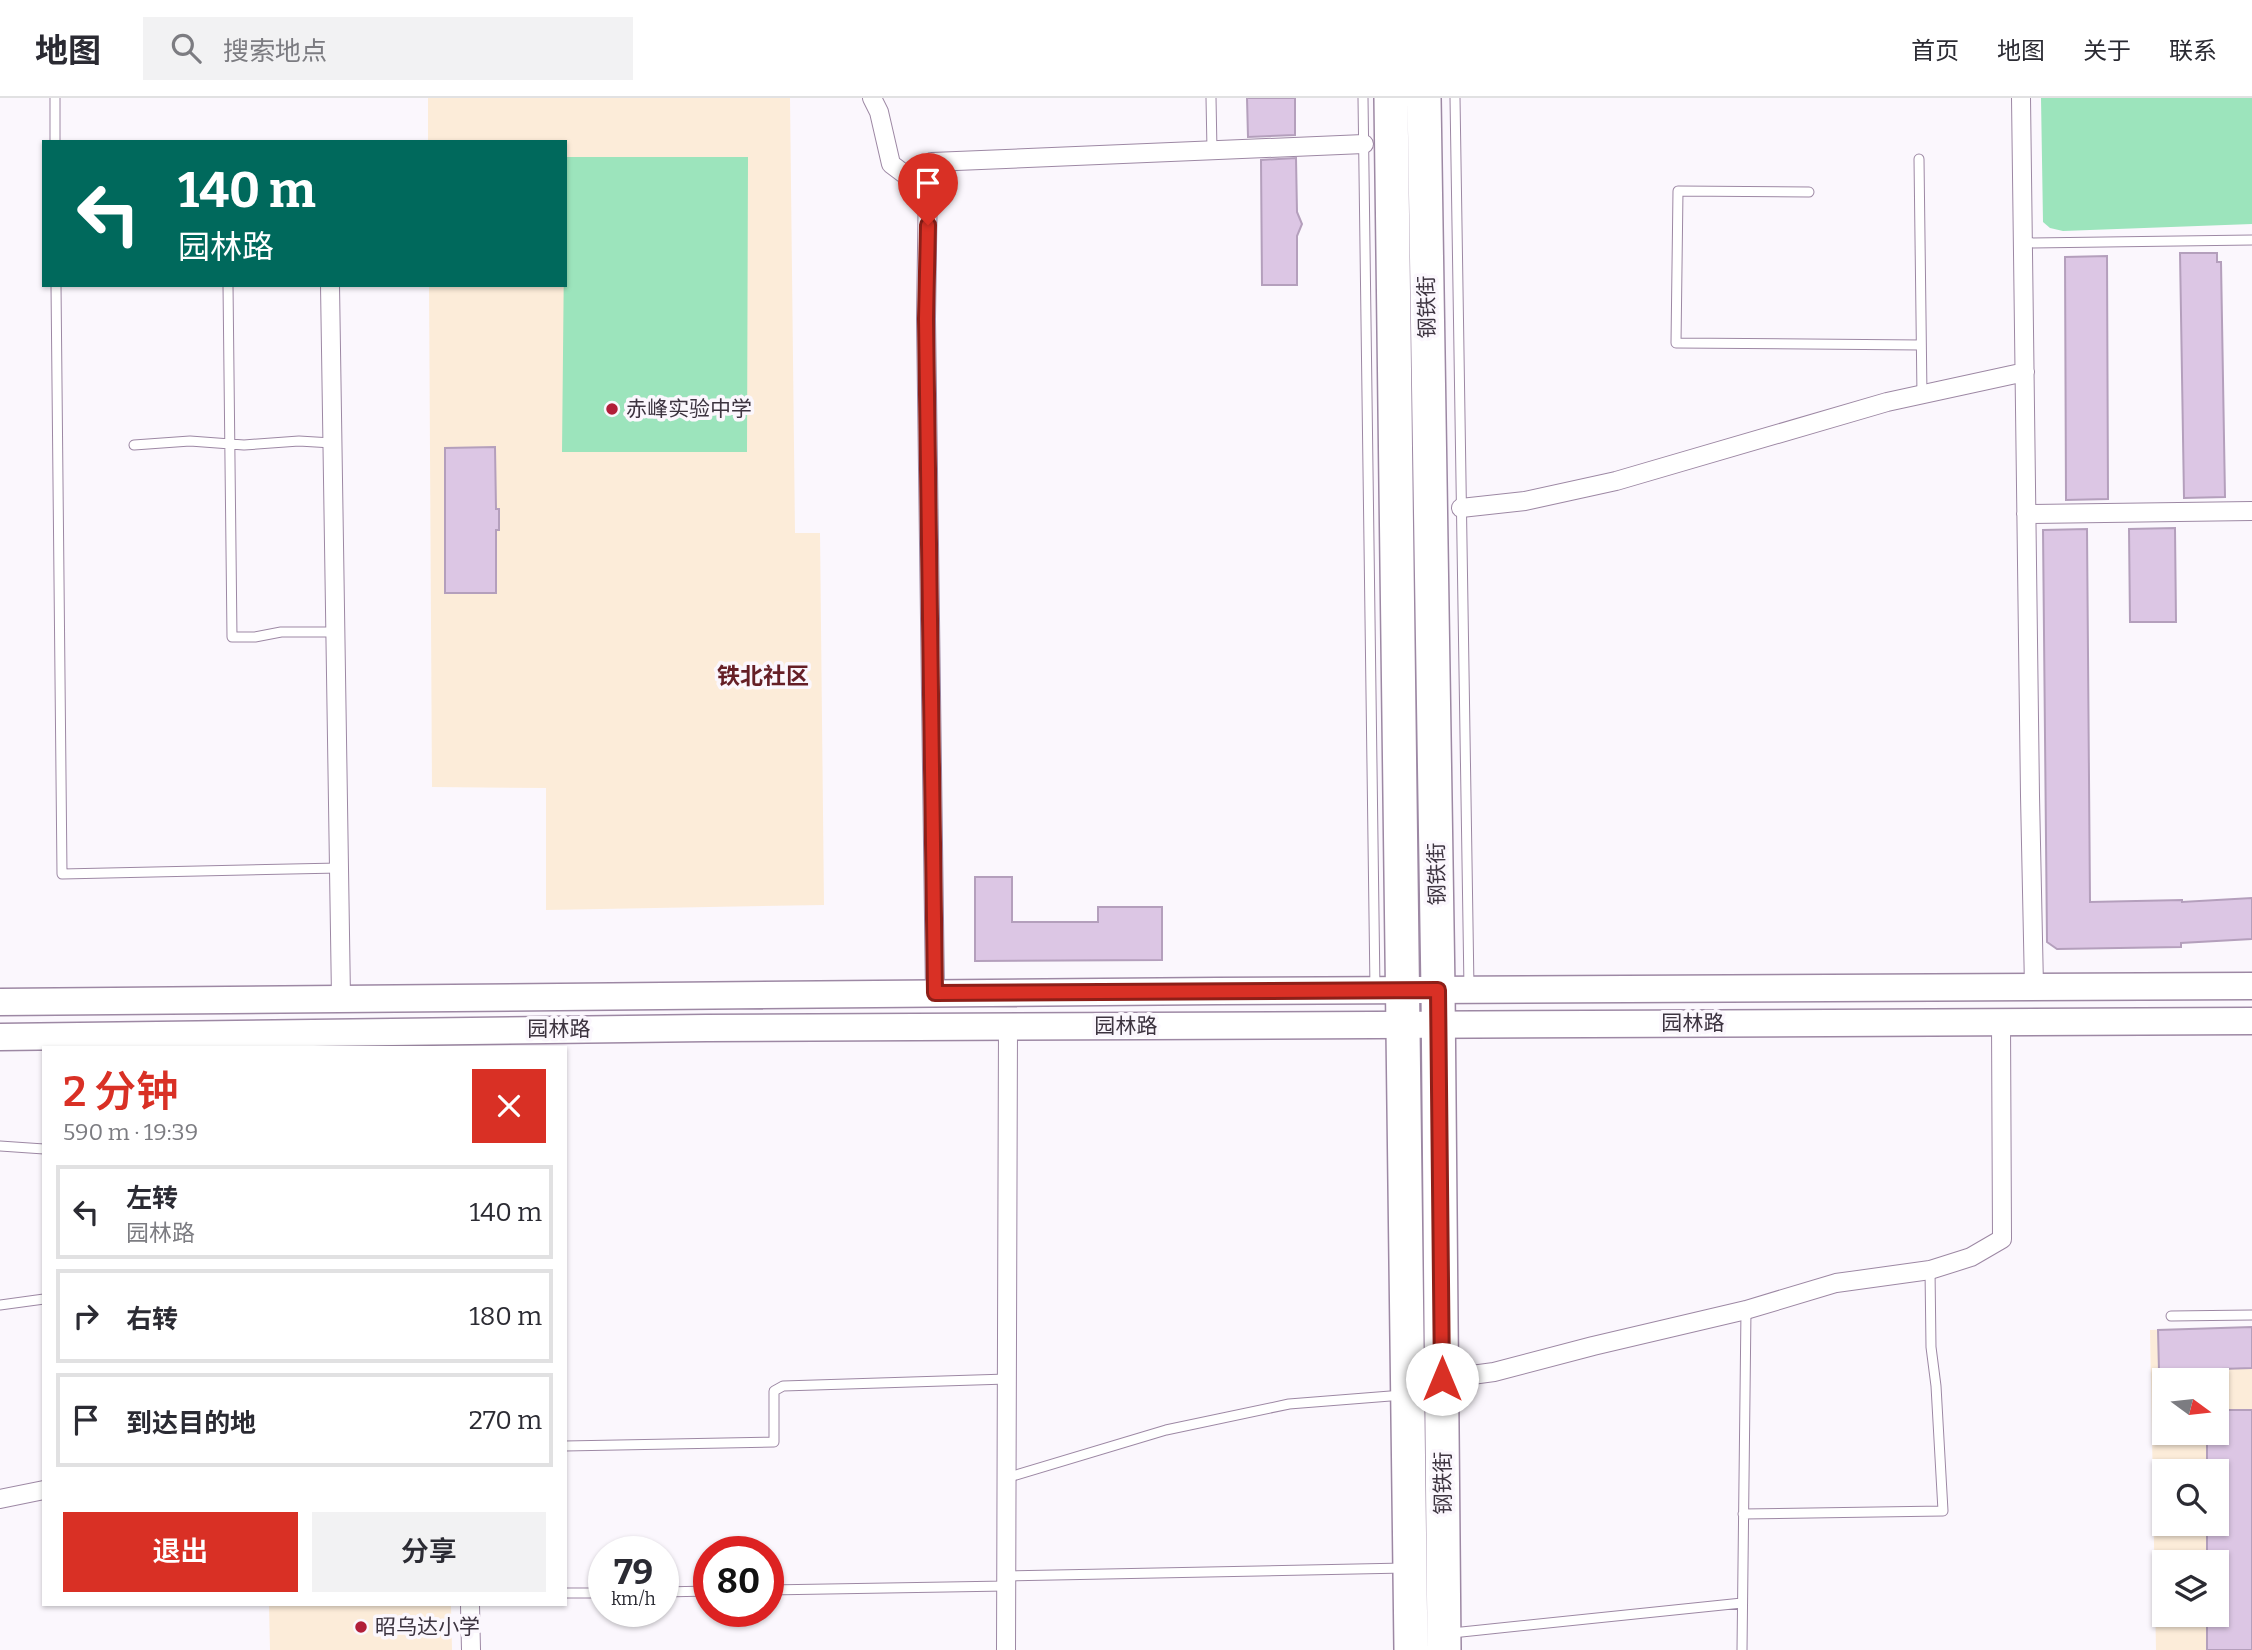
<!DOCTYPE html>
<html lang="zh">
<head>
<meta charset="utf-8">
<style>
	body { margin:0; font-family:Bitter,"Noto Sans SC",serif; background:#f2f2f3; color:#2b2b33; height:100vh; display:flex; flex-direction:column; font-size:26px; white-space:nowrap }
	* { box-sizing:border-box; margin:0 }
	p { font-size:23px; color:#7c7c81 }
	.icon { flex:none; width:38px; height:38px; fill:none; stroke:currentColor; stroke-width:2; stroke-linecap:round; stroke-linejoin:round }
	.map { position:relative; flex:1; overflow:hidden }
	.sheet { position:absolute; left:42px; top:948px; width:525px; height:560px; display:flex; flex-direction:column; background:#fff; border-radius:0px; box-shadow:0 2px 5px #0004 }
	.sheet>* { flex:none }
	.guide { position:absolute; left:42px; top:42px; width:525px; height:147px; border-radius:0px; box-shadow:0 2px 5px #0004; background:#00695c; color:#fff; overflow:hidden }
	.needle { width:46px; rotate:105deg }
	.controls { position:absolute; left:2152px; top:1270px; display:grid; gap:14px }
	.controls a { display:grid; place-items:center; width:77px; height:77px; border-radius:0px; background:#fff; box-shadow:0 2px 5px #0004; font-size:35px }
	.speed { position:absolute; left:588px; top:1438px; display:flex; gap:14px; font-size:35px; font-weight:700; text-align:center }
	.speed>* { display:grid; place-content:center; width:91px; height:91px; border-radius:50%; background:#fff; box-shadow:0 2px 5px #0004; line-height:1 }
	.speed small { font-size:18px; font-weight:400 }
	.speed .limit { border:10px solid #d22; background:#fff; color:#111 }
	.pin { position:absolute; display:grid; place-items:center; width:60px; height:60px; color:#fff; margin:-72px -30px; border-radius:50% 50% 50% 0; rotate:-45deg; box-shadow:0 0 7px #0007 }
	.pin .icon { rotate:45deg }
	.me { position:absolute; width:77px; margin:-38px; rotate:0deg; stroke-linejoin:round; filter:drop-shadow(0 0 5px #0008) }
	.turn { display:flex; align-items:center; gap:24px; height:147px; padding:0 21px; font-size:32px }
	.turn .icon { width:91px; height:91px; stroke-width:2.5 }
	.turn b { display:block; font-size:49px; line-height:60px }
	.round { display:grid; place-items:center; flex:none; width:74px; height:74px; border-radius:0px; background:#f2f2f3 }
	.headline { display:flex; align-items:center; justify-content:space-between; height:119px; padding:0 21px }
	h1 { font-size:42px; font-weight:600; line-height:52px; color:#d93025 }
	.button { display:flex; gap:14px; margin-top:auto; padding:14px 21px }
	.button a { flex:1; height:80px; border-radius:0px; background:#d93025; color:#fff; font-size:28px; font-weight:600; line-height:80px; text-align:center }
	.button a+a { background:#f2f2f3; color:#2b2b33 }
	ul { padding:0; list-style:none }
	li { display:flex; align-items:center; gap:21px; height:94px; margin:0 14px 10px; padding:0 7px; border:4px solid #e1e1e2; border-radius:0px }
	li div { flex:1 }
	li b { display:block; font-size:26px }
	li em { font-style:normal }
	header { display:flex; align-items:center; gap:42px; box-sizing:border-box; height:98px; padding:0 35px; background:#fff; border-bottom:2px solid #e1e1e2 }
	header strong { font-size:33px }
	nav { display:flex; gap:38px; margin-inline-start:auto; font-size:24px }
	.search { width:490px; height:63px; background:#f2f2f3; display:flex; align-items:center; gap:18px; box-sizing:border-box; padding:0 24px; border-radius:0px; color:#7c7c81; font-size:26px }
	.map>svg:first-child { display:block }
</style>
</head>
<body>
<header>
<strong>地图</strong>
<div class="search"><svg class="icon" aria-label="search" viewBox="0 0 24 24"><circle cx="10" cy="10" r="6"/><path d="M15 15l6 6"/></svg>搜索地点</div>
<nav><a>首页</a><a>地图</a><a>关于</a><a>联系</a></nav>
</header>
<div class="map">
<svg width="2252" height="1552" viewBox="0 0 2252 1552">
	<rect width="100%" height="100%" fill="#fbf7fd"/>
	<path fill="#fcecd9" fill-rule="evenodd" d="M 428,0 L 790,0 L 795,435 L 820,435 L 824,807 L 546,812 L 546,690 L 432,689 L 429,187 L 565,187 L 565,44 L 428,44 Z
		M 2252,1229 L 2252,1552 L 2156,1552 L 2150,1232 ZM 2165,1283 L 2217,1283 L 2217,1335 L 2165,1335 ZM 2165,1374 L 2217,1374 L 2217,1426 L 2165,1426 ZM 2165,1465 L 2217,1465 L 2217,1517 L 2165,1517 Z
		M 269,1507 L 451,1507 L 452,1552 L 270,1552 Z"/>
	<path fill="#9ce4bc" d="M 2041,0 L 2252,0 L 2252,126 L 2063,133 L 2050,130 L 2043,124 Z
		M 565,59 L 748,59 L 747,354 L 562,354 Z"/>
	<path fill="#dcc6e4" stroke="#b49fbc" stroke-width="2" d="M 1247,0 L 1295,0 L 1295,37 L 1248,39 Z
		M 1296,60 L 1297,114 L 1302,126 L 1297,138 L 1297,187 L 1262,187 L 1261,62 Z
		M 2180,155 L 2217,155 L 2217,164 L 2221,164 L 2225,399 L 2184,400 Z
		M 2107,158 L 2108,401 L 2066,402 L 2065,159 Z
		M 495,349 L 496,411 L 499,411 L 499,432 L 496,432 L 496,495 L 445,495 L 445,350 Z
		M 2175,430 L 2176,524 L 2130,524 L 2129,431 Z
		M 2087,431 L 2090,804 L 2182,802 L 2182,804 L 2252,800 L 2252,841 L 2181,845 L 2181,849 L 2057,851 L 2047,844 L 2043,432 Z
		M 975,779 L 1012,779 L 1012,824 L 1098,824 L 1098,809 L 1162,809 L 1162,862 L 975,863 Z
		M 2252,1229 L 2252,1270 L 2159,1273 L 2158,1232 Z
		M 2217,1312 L 2252,1312 L 2252,1552 L 2207,1552 L 2207,1517 L 2217,1517 L 2217,1465 L 2207,1465 L 2207,1426 L 2217,1426 L 2217,1374 L 2207,1374 L 2207,1335 L 2217,1335 Z"/>
	<g fill="none" stroke-linecap="round" stroke-linejoin="round">
		<g stroke="#9d88a4" stroke-width="11">
			<path id="lane" d="M 55,0 L 55,44
				M 1211,0 L 1212,52
				M 1363,0 L 1375,891
				M 1455,0 L 1469,890
				M 1919,61 L 1922,297
				M 1809,94 L 1678,93 L 1676,245 L 1921,247
				M 2023,145 L 2252,142
				M 56,187 L 62,776 L 339,770
				M 228,187 L 232,539 L 255,539 L 281,534 L 335,534
				M 134,347 L 190,343 L 244,347 L 299,343 L 332,345
				M 0,1048 L 44,1051
				M 0,1207 L 44,1201
				M 2171,1218 L 2252,1217
				M 565,1348 L 774,1344 L 774,1293 L 783,1288 L 1007,1281
				M 1006,1380 L 1166,1332 L 1289,1306 L 1403,1297
				M 1743,1416 L 1943,1413 L 1936,1288 L 1931,1249 L 1930,1172
				M 1006,1478 L 1405,1470
				M 768,1492 L 1006,1488
				M 663,1494 L 709,1493
				M 565,1495 L 604,1495
				M 1452,1535 L 1742,1505
				M 1742,1552 L 1746,1212"/>
		</g>
		<g stroke="#9d88a4" stroke-width="20">
			<path id="street" d="M 872,0 L 879,14 L 891,66 L 907,78 L 928,80
				M 2021,0 L 2030,698 L 2034,889
				M 330,187 L 341,900
				M 1461,410 L 1525,403 L 1616,383 L 1887,304 L 2025,274
				M 2026,416 L 2252,413
				M 935,895 L 926,221 L 928,80 L 932,64 L 1364,46
				M 1442,1281 L 1494,1274 L 1593,1248 L 1746,1212 L 1836,1185 L 1930,1172 L 1971,1159 L 2002,1141 L 2001,924
				M 0,1401 L 44,1392
				M 470,1507 L 471,1552
				M 1006,1552 L 1008,928"/>
		</g>
		<g stroke="#9d88a4" stroke-width="29">
			<path id="secondary" d="M 0,904 L 1217,893 L 2252,888
				M 0,939 L 706,930 L 2252,923"/>
		</g>
		<g stroke="#9d88a4" stroke-width="36">
			<path id="highway" d="M 1391,0 L 1411,1552
				M 1424,0 L 1438,892 L 1444,1552"/>
		</g>
		<use href="#lane" stroke="#fff" stroke-width="9"/>
		<use href="#street" stroke="#fff" stroke-width="18"/>
		<use href="#secondary" stroke="#fff" stroke-width="26"/>
		<use href="#highway" stroke="#fff" stroke-width="33"/>
	</g>
	<g fill="none" stroke-linecap="round" stroke-linejoin="round">
		<g stroke="#8d1f18" stroke-width="18">
			<path id="route" d="M 928,127 L 926,221 L 935,895 L 1438,892 L 1442,1281"/>
		</g>
		<use href="#route" stroke="#d93025" stroke-width="12"/>
	</g>
	<g fill="#b11e38" stroke="#fbf7fd" stroke-width="2.5">
		<circle cx="612" cy="311" r="7"/>
		<circle cx="361" cy="1529" r="7"/>
	</g>
	<g text-anchor="middle" stroke-width="7" stroke-linejoin="round" paint-order="stroke">
		<g font-size="21" fill="#3d3440" stroke="#fbf7fd">
			<text transform="translate(1427 209) rotate(-91)" y="7">钢铁街</text>
			<text transform="translate(1437 776) rotate(-91)" y="7">钢铁街</text>
			<text x="1693" y="932">园林路</text>
			<text x="1126" y="935">园林路</text>
			<text x="559" y="938">园林路</text>
			<text transform="translate(1443 1385) rotate(-90)" y="7">钢铁街</text>
		</g>
		<g font-size="21" fill="#3d3440" stroke="#fbf7fd" text-anchor="start">
			<text x="626" y="318">赤峰实验中学</text>
			<text x="375" y="1536">昭乌达小学</text>
		</g>
		<g font-size="23" font-weight="bold" fill="#651f26" stroke="#fbf7fd">
			<text x="763" y="586">铁北社区</text>
		</g>
	</g>
</svg>
<div class="controls">
<a><svg class="needle" viewBox="-14 -14 28 28"><path d="M0-13l5 13h-10z" fill="#e53935"/><path d="M0 13l5-13h-10z" fill="#7c7c81"/></svg></a>
<a><svg class="icon" aria-label="search" viewBox="0 0 24 24"><circle cx="10" cy="10" r="6"/><path d="M15 15l6 6"/></svg></a>
<a><svg class="icon" aria-label="layers" viewBox="0 0 24 24"><path d="M12 4l9 5-9 5-9-5zM3 14l9 5 9-5"/></svg></a>
</div>
<div class="speed"><div>79<small>km/h</small></div><div class="limit">80</div></div>
<div class="pin" style="left:928px;top:127px;background:#d93025"><svg class="icon" aria-label="arrive" viewBox="0 0 24 24"><path d="M6 21V4h12l-3 4 3 4H6"/></svg></div>
<svg class="me" style="left:1442px;top:1281px" viewBox="-20 -20 40 40"><circle r="19" fill="#fff"/><path d="M0-13L10 11 0 6-10 11z" fill="#d93025"/></svg>
<div class="guide">
<div class="turn"><svg class="icon" aria-label="left" viewBox="0 0 24 24"><path d="M17 20v-9H6M10 6l-5 5 5 5"/></svg><div><b>140 m</b>园林路</div></div>
</div>
<section class="sheet">
<div class="headline"><div><h1>2 分钟</h1><p>590 m · 19:39</p></div><a class="round" style="background:#d93025;color:#fff"><svg class="icon" aria-label="close" viewBox="0 0 24 24"><path d="M6 6l12 12M18 6L6 18"/></svg></a></div>
<ul>
<li><svg class="icon" aria-label="left" viewBox="0 0 24 24"><path d="M17 20v-9H6M10 6l-5 5 5 5"/></svg><div><b>左转</b><p>园林路</p></div><em>140 m</em></li>
<li><svg class="icon" aria-label="right" viewBox="0 0 24 24"><path d="M7 20v-9h11M14 6l5 5-5 5"/></svg><div><b>右转</b></div><em>180 m</em></li>
<li><svg class="icon" aria-label="arrive" viewBox="0 0 24 24"><path d="M6 21V4h12l-3 4 3 4H6"/></svg><div><b>到达目的地</b></div><em>270 m</em></li>
</ul>
<div class="button"><a>退出</a><a>分享</a></div>
</section>
</div>
</body>
</html>
